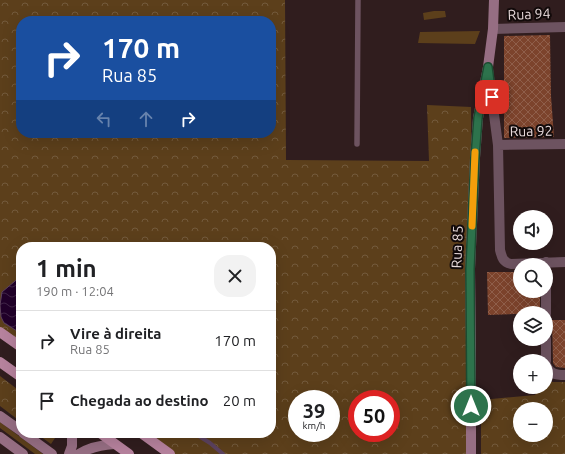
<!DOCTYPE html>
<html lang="pt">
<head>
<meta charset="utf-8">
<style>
	body { margin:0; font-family:Ubuntu,sans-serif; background:#f2f2f2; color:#202124; height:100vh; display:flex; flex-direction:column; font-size:15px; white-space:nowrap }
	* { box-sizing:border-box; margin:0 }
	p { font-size:13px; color:#757577 }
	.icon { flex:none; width:22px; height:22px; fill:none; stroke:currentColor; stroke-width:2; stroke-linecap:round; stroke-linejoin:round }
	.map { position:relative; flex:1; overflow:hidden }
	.panel { position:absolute; left:16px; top:242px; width:260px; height:196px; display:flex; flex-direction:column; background:#fff; border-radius:16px; box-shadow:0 4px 16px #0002 }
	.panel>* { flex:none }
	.banner { position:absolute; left:16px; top:16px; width:260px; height:122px; border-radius:16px; box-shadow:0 4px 16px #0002; background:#1a4fa0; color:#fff; overflow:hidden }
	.tools { position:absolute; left:513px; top:210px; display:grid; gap:8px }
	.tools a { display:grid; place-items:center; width:40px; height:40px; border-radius:50%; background:#fff; box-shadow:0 4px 16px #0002; font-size:20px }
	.speed { position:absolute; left:288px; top:390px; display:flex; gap:8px; font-size:20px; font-weight:700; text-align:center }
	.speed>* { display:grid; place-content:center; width:52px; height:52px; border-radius:50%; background:#fff; box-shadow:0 4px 16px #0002; line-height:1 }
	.speed small { font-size:10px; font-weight:400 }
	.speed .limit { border:6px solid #d22; background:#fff; color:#111 }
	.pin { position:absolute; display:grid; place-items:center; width:34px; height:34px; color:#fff; margin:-17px; border-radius:8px; box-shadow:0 2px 6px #0006 }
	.me { position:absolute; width:44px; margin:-22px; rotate:0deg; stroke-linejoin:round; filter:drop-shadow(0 0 3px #0008) }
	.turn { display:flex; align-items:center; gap:14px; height:84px; padding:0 20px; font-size:18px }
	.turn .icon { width:52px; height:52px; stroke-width:2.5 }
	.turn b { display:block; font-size:28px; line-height:34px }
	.lanes { display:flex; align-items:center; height:38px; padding:0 20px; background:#0003; justify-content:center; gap:20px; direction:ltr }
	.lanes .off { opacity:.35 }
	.round { display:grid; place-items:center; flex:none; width:42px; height:42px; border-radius:16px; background:#f2f2f2 }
	.summary { display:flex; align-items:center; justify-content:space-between; height:68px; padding:0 20px }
	h1 { font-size:24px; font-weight:700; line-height:30px }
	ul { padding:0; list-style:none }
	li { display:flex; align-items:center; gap:12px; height:60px; padding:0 20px; border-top:1px solid #e0e0e0 }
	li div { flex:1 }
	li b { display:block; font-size:15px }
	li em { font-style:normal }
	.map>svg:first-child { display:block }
</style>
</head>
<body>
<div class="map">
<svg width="565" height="454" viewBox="0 0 565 454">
	<defs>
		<pattern id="forest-crowns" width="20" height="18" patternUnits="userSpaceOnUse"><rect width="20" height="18" fill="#5c3f1b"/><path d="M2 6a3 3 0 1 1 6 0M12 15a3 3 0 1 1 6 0" fill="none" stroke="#735a3c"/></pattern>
		<pattern id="water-waves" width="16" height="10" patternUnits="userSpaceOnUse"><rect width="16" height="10" fill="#21012a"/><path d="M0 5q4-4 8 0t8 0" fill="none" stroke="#412548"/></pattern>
		<pattern id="building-cross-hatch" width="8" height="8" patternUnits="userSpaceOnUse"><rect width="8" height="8" fill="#7c432c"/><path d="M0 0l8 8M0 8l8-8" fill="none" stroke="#8f5e4a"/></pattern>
	</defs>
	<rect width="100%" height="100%" fill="#301d1e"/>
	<path fill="#5c3f1b" d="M 434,11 L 445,11 L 446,17 L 424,20 L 423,13 Z
		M 480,31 L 475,44 L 418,43 L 420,32 Z
		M 0,422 L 43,454 L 35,454 L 0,428 Z"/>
	<path fill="url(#forest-crowns)" fill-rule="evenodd" d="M 0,0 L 285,0 L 286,160 L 429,161 L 427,105 L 471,107 L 473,342 L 472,454 L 170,454 L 142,433 L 271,433 L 271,247 L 21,247 L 21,343 L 0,328 ZM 21,21 L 271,21 L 271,133 L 21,133 ZM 297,399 L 331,399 L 331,433 L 297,433 ZM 357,399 L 391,399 L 391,433 L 357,433 Z
		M 0,376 L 21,392 L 21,422 L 0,406 Z
		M 546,382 L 565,382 L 565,454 L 481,454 L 481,400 L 535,395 L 540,387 L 546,387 ZM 520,409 L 546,409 L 546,435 L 520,435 Z
		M 36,433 L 57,433 L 57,435 L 51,444 Z"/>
	<path fill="url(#water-waves)" stroke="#5c425f" d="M 21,276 L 21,332 L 17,331 L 4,323 L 1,317 L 0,305 L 2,292 Z"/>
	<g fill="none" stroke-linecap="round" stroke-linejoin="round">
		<path stroke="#5c425f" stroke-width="4" d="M 194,433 L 210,443 L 223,454"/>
	</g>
	<path fill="url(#building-cross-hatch)" d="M 550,35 L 551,96 L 554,137 L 504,138 L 504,36 Z
		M 487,272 L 520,272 L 520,291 L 540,291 L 540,313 L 488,315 Z
		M 552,320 L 565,320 L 565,368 L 556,367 L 553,363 Z"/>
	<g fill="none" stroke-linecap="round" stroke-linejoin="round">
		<path stroke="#6d5360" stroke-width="5.5" d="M 357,144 L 358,0"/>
		<path stroke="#6d5360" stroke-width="10" d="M 493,29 L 565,27
			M 488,69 L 498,145 L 500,250 C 502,258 503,262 511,264 L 565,262
			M 498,145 L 565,144
			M 546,314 L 546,262
			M 546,361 L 546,339
			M 546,365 C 550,374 556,375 565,375"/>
		<path stroke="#966e83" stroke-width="10" d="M 0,416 L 21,431
			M 23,433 L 52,454
			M 0,437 L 23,454
			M 69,454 L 72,446 L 72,433
			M 79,454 C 90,447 102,445 114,444
			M 471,454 L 471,343 L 470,269 L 475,158 L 478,118 L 488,67 L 493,29 L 494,0"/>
		<path stroke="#b6829d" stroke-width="10" d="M 0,332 L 21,347
			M 0,362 L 21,377
			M 100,433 L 129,454
			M 141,433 L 170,454"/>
	</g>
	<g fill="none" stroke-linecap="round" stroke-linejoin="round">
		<g stroke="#1d4b31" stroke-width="10">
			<path id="route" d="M 471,406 L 470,269 L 475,158 L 478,118 L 488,67 L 492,97"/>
		</g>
		<use href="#route" stroke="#2d734c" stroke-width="7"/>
		<path stroke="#f59e0b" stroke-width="7" d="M 472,226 L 475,152"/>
	</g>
	<g text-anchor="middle" stroke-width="4" stroke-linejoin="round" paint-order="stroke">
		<g font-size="14" fill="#e7d9da" stroke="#120a0a">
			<text transform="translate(529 14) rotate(-2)" y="5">Rua 94</text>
			<text transform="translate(531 131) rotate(-1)" y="5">Rua 92</text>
			<text transform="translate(457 247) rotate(-88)" y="5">Rua 85</text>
		</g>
	</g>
</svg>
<div class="tools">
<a><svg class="icon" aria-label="sound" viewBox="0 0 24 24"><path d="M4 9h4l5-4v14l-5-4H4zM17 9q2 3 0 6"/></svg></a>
<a><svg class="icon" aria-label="search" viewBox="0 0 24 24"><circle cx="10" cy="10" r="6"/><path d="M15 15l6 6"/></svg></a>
<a><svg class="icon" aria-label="layers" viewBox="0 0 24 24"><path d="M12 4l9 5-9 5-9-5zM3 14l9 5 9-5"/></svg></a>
<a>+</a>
<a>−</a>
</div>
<div class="speed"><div>39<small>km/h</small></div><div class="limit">50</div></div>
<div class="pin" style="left:492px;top:97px;background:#d93025"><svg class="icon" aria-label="arrive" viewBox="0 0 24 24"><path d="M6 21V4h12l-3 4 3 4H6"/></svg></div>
<svg class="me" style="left:471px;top:406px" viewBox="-20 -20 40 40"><circle r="17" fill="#2d734c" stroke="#fff" stroke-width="3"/><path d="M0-11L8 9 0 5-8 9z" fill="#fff"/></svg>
<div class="banner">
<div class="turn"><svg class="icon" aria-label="right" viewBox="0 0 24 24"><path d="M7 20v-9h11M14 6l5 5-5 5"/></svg><div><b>170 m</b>Rua 85</div></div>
<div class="lanes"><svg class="icon off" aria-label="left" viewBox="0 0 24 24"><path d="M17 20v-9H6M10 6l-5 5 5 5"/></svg><svg class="icon off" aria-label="ahead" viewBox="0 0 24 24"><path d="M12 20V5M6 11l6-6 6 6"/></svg><svg class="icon" aria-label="right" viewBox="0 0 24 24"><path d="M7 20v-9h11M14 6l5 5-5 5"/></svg></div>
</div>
<section class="panel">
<div class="summary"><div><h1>1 min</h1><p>190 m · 12:04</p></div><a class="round"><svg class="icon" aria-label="close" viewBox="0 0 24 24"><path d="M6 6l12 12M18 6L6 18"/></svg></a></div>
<ul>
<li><svg class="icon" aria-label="right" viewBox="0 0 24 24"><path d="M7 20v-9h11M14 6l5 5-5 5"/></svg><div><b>Vire à direita</b><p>Rua 85</p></div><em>170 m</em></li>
<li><svg class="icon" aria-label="arrive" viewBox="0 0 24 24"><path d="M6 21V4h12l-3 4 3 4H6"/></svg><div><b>Chegada ao destino</b></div><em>20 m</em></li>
</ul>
</section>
</div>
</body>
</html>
